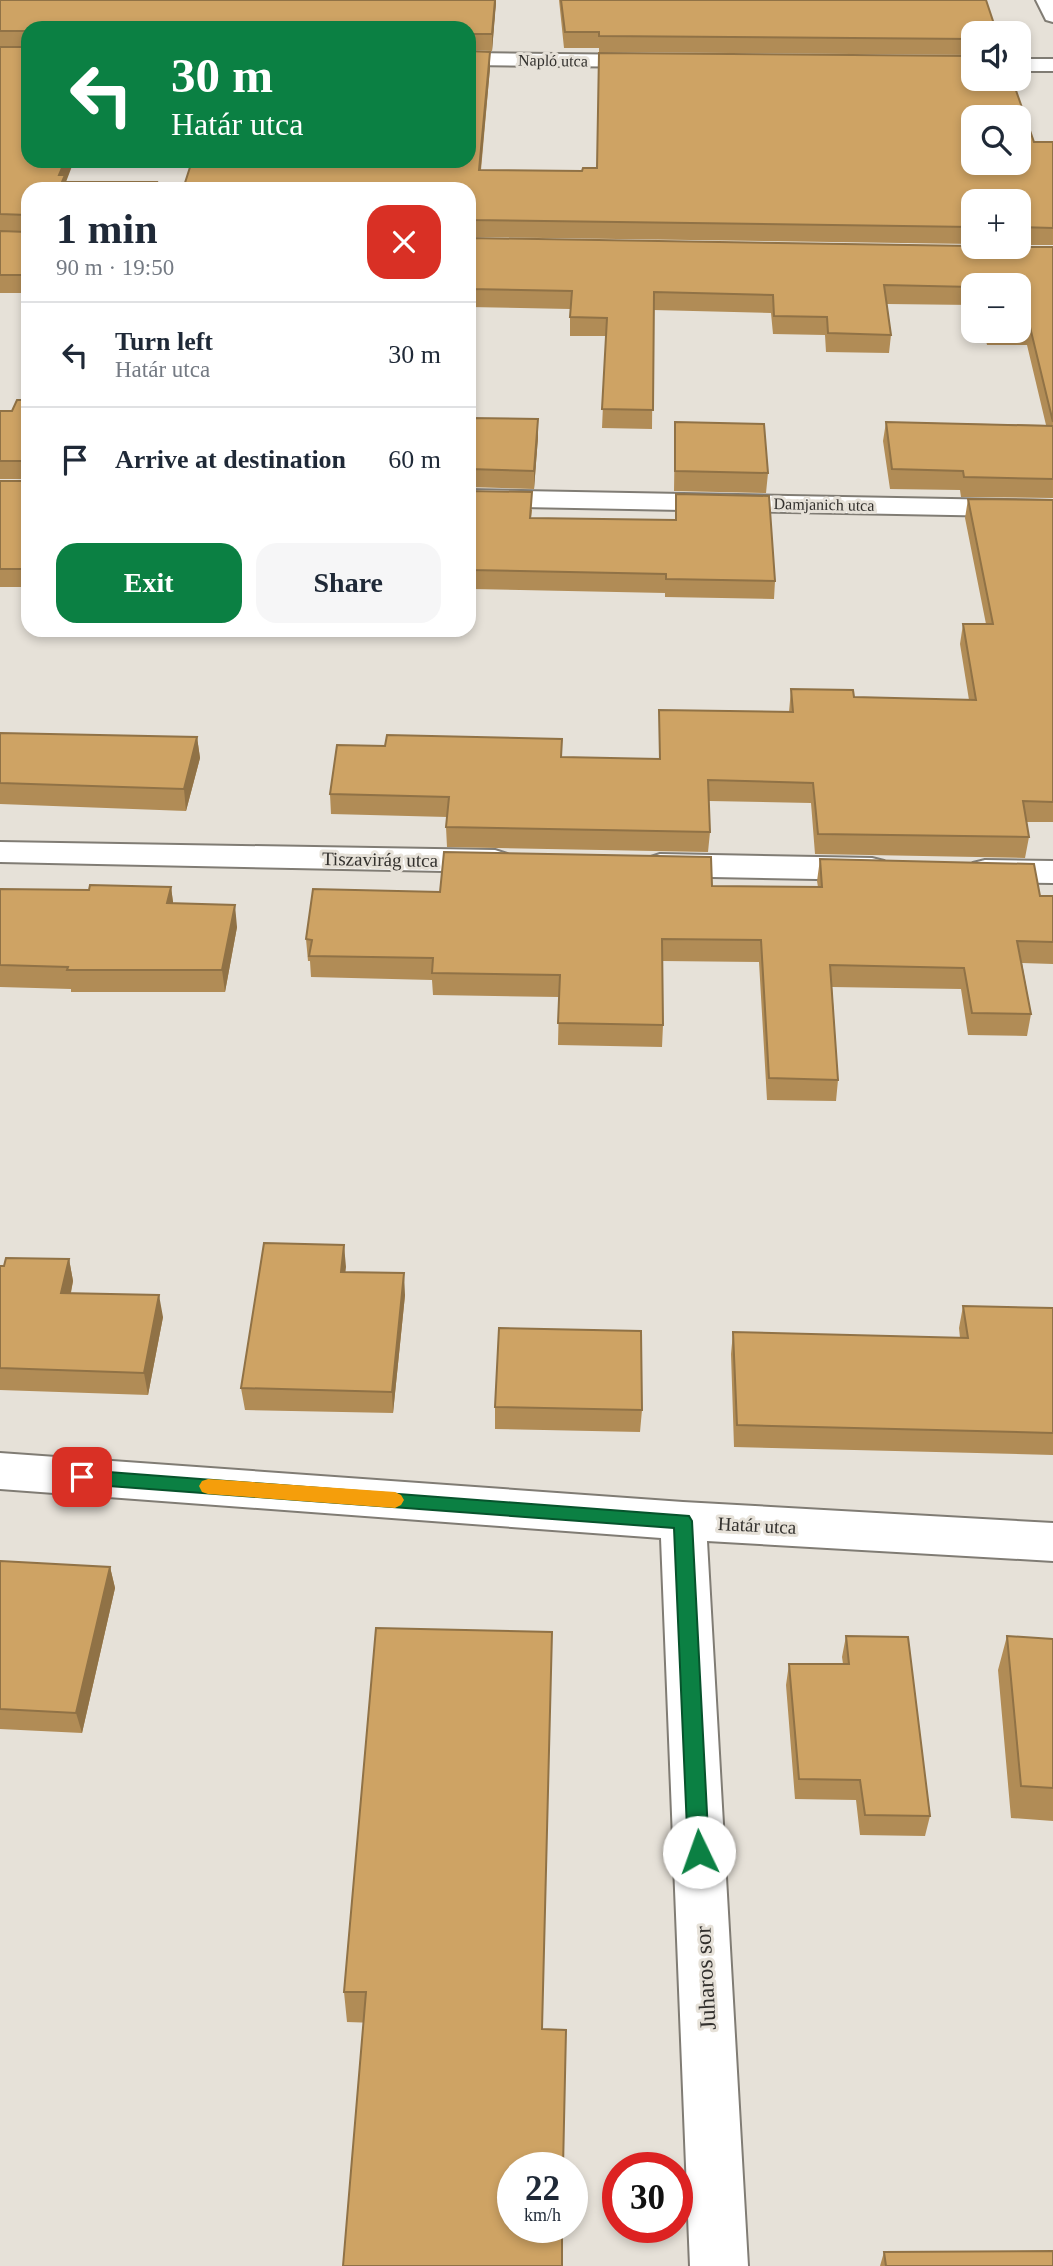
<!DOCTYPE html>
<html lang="en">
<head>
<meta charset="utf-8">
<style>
	body { margin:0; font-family:"Times New Roman",serif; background:#f6f6f7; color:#1f2937; height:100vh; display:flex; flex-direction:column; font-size:26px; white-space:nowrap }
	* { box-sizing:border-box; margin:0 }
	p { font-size:23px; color:#747a83 }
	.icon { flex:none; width:38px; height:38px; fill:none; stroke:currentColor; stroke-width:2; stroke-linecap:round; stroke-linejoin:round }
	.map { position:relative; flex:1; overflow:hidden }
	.side { position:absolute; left:21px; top:182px; width:455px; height:455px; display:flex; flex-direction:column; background:#fff; border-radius:21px; box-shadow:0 4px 10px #0003 }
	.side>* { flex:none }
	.hud { position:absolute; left:21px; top:21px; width:455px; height:147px; border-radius:21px; box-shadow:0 4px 10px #0003; background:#0b8043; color:#fff; overflow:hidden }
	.fabs { position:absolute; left:961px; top:21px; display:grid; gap:14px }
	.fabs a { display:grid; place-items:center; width:70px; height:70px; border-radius:14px; background:#fff; box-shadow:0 4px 10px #0003; font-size:35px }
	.speed { position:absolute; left:497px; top:2152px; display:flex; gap:14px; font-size:35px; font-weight:700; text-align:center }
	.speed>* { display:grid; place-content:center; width:91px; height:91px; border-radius:50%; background:#fff; box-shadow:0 4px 10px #0003; line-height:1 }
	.speed small { font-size:18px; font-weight:400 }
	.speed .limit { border:10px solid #d22; background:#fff; color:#111 }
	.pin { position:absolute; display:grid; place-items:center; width:60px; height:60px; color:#fff; margin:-30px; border-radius:14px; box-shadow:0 4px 10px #0006 }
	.me { position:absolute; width:77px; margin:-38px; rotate:357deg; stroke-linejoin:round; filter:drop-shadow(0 0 5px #0008) }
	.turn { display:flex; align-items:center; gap:24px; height:147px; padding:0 35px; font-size:32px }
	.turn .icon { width:91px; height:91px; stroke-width:2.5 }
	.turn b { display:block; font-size:49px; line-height:60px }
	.round { display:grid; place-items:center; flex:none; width:74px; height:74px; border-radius:21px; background:#f6f6f7 }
	.overview { display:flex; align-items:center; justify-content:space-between; height:119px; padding:0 35px }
	h1 { font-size:42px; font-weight:700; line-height:52px }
	.primary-button { display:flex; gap:14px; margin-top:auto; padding:14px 35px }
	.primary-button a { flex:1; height:80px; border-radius:21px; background:#0b8043; color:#fff; font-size:28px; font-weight:700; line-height:80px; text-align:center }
	.primary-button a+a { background:#f6f6f7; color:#1f2937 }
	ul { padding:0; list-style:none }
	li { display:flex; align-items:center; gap:21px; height:105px; padding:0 35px; border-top:2px solid #e0e1e3 }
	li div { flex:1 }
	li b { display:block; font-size:26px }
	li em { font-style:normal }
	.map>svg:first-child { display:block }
</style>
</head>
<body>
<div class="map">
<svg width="1053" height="2266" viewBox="0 0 1053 2266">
	<rect width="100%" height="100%" fill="#e6e1d8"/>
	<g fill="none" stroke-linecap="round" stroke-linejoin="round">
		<g stroke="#807c74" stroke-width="4">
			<path id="minor" d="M 469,53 L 652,55 L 659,57 L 662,61 L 659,65 L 652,67 L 469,65 Z
				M 1018,59 L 1053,59 L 1053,71 L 1018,71 Z
				M 469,490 L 1053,501 L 1053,517 L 469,506 Z
				M 0,842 L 495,850 L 507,854 L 512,861 L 507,868 L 495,872 L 0,862 Z
				M 660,854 L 872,858 L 884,861 L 889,869 L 884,877 L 872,880 L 660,876 L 648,872 L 643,865 L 648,858 Z
				M 985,860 L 1053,861 L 1053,883 L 985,882 L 973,879 L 968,871 L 973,863 Z
				M 0,1453 L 683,1502 L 1053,1523 L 1053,1561 L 707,1541 L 748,2266 L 690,2266 L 661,1538 L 0,1489 Z"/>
		</g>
		<g stroke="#807c74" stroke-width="4">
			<path id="tertiary" d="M 1036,0 L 1053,0 L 1053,22 L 1046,20 Z"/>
		</g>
		<use href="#minor" fill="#fff" fill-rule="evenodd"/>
		<use href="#tertiary" fill="#fff" fill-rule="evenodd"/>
	</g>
	<path fill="#b18c56" d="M 0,0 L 496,0 L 492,51 L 469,50 L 469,28 L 28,28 L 28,293 L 0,293 Z
		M 559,0 L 986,0 L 973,33 L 973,55 L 599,52 L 599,48 L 564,48 Z
		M 490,52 L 490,68 L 481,170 L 582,171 L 597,168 L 1034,142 L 1053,142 L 1053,245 L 1018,245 L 1018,201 L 973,201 L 973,244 L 469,237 L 469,189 Z
		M 469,238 L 1053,247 L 1053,498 L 961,497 L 960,490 L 890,489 L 883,441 L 886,422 L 1046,425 L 1027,345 L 987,345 L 984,331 L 1018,331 L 1018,285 L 973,285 L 973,305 L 887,304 L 891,335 L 889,353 L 826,352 L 825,335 L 773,334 L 771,313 L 653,310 L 652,429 L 602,428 L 606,336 L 570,336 L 570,309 L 469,307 Z
		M 28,400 L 28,587 L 0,587 L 0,481 L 27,481 L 27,479 L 0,479 L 0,411 L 12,411 Z
		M 469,418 L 538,419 L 538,437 L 534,489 L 469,487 Z
		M 675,422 L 768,473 L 766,493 L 674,491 Z
		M 469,491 L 532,510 L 531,518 L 675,520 L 676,494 L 775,581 L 774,599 L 665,597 L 665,593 L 472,589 L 471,586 L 469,586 Z
		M 968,499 L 1053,500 L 1053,822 L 1026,822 L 1029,837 L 1025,858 L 815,854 L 811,803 L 709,801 L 710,832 L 708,852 L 447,847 L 446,827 L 447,817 L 331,814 L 330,794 L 562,757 L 659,759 L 659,710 L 789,712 L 791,689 L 854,697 L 969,700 L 960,644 L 963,624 L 986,624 L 965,518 Z
		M 0,733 L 197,737 L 200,758 L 186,811 L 0,804 Z
		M 820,859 L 1040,896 L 1053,896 L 1053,964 L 1022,963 L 1031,1014 L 1027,1036 L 968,1035 L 961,989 L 832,987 L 838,1080 L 836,1101 L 767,1100 L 759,962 L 662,961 L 663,1025 L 662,1047 L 558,1045 L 559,997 L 433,995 L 432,980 L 311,977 L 310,961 L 308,961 L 306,939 L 440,892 L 712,886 L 818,887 L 817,881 Z
		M 171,887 L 173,903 L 237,927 L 225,992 L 71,992 L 71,989 L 0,987 L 0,889 L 89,890 Z
		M 344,1245 L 345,1272 L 405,1295 L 393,1413 L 245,1410 L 241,1388 Z
		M 69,1259 L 73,1281 L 71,1293 L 163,1317 L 148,1395 L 0,1390 L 0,1266 Z
		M 963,1306 L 1053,1308 L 1053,1455 L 734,1447 L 731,1354 L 733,1332 L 960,1338 L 959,1328 Z
		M 495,1407 L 642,1410 L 640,1432 L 495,1429 Z
		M 0,1561 L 110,1567 L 115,1588 L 82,1733 L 0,1729 Z
		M 376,1628 L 542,2029 L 347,2022 L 344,1992 Z
		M 846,1636 L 930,1816 L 925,1836 L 860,1835 L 856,1800 L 795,1799 L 786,1685 L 789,1664 L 843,1664 L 842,1657 Z
		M 1007,1636 L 1053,1639 L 1053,1821 L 1011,1818 L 998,1670 Z
		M 884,2252 L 1053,2266 L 880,2266 Z"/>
	<path fill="#907246" d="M 495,0 L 496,0 L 496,3 L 492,51 L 492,34 Z
		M 490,52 L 490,68 L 479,187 L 479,170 Z
		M 65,161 L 74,161 L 66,182 L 67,189 L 59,175 Z
		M 538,419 L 538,437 L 534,489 L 534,471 Z
		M 197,737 L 200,758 L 186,811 L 184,789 Z
		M 171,887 L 174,909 L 167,903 Z
		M 235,905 L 237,927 L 225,992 L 222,970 Z
		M 344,1245 L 346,1267 L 343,1294 L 341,1272 Z
		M 69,1259 L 73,1281 L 66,1315 L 61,1293 Z
		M 404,1273 L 405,1295 L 393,1413 L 392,1392 Z
		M 159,1295 L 163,1317 L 148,1395 L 144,1373 Z
		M 110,1567 L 115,1588 L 82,1733 L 76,1713 Z"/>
	<path fill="#cea364" stroke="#907246" stroke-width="2" fill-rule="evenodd" d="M 0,0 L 495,0 L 492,34 L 469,34 L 469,28 L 28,28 L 28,161 L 65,161 L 59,175 L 65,175 L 62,182 L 157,182 L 155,189 L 28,189 L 28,275 L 0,275 L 0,231 L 27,232 L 27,215 L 0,214 L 0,47 L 27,47 L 27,31 L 0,31 Z
		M 561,0 L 986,0 L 997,33 L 973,33 L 973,39 L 599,36 L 599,32 L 565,32 Z
		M 469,51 L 490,52 L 479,170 L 582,171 L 583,168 L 597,168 L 599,53 L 973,56 L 973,79 L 1012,79 L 1034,142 L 1053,142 L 1053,228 L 1018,227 L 1018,201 L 973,201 L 973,227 L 469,220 L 469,189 L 183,189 L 192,161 L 469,161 ZM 973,117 L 1018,117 L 1018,163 L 973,163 Z
		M 469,238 L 973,246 L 973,247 L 1053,247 L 1053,422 L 1030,327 L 1018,327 L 1018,285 L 973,285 L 973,287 L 884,285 L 891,335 L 828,333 L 827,317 L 774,316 L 773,295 L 654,292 L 653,410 L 602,409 L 607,318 L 570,317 L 572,291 L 469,289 Z
		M 17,400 L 28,400 L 28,569 L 0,569 L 0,481 L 27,481 L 27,461 L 0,461 L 0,411 L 12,411 Z
		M 469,418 L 538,419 L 534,471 L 469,469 Z
		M 675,422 L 764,424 L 768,473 L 675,471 Z
		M 886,422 L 1053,426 L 1053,479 L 964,477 L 963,471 L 892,469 Z
		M 469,491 L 532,492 L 530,518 L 676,520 L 676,494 L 769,496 L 775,581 L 666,579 L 666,574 L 471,570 L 472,567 L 469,567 Z
		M 968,499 L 1053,500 L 1053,802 L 1023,801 L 1029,837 L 818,834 L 813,783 L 708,780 L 710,832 L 446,827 L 449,797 L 330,794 L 337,745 L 385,746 L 387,735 L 562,739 L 561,757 L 660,759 L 659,710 L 793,712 L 791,689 L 853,690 L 854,697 L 976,700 L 963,624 L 993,624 Z
		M 0,733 L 197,737 L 184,789 L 0,783 Z
		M 444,852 L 711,857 L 712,886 L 822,887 L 820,859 L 1034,864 L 1040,896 L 1053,896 L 1053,942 L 1017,941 L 1031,1014 L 972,1013 L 964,968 L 830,965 L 838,1080 L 769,1078 L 761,940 L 662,939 L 663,1025 L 558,1023 L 560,975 L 432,973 L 433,958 L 309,956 L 312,940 L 306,939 L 313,889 L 440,892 Z
		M 90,885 L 171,887 L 167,903 L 235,905 L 222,970 L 67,970 L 68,967 L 0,965 L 0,889 L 89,890 Z
		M 264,1243 L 344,1245 L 341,1272 L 404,1273 L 392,1392 L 241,1388 Z
		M 6,1258 L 69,1259 L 61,1293 L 159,1295 L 144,1373 L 0,1368 L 0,1266 L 4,1266 Z
		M 963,1306 L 1053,1308 L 1053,1433 L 737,1425 L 733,1332 L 968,1338 Z
		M 499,1328 L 641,1331 L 642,1410 L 495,1407 Z
		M 0,1561 L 110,1567 L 76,1713 L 0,1709 Z
		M 376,1628 L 552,1632 L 542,2029 L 566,2030 L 563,2168 L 513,2168 L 513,2228 L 562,2228 L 562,2266 L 343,2266 L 366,1992 L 344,1992 Z
		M 846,1636 L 908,1637 L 930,1816 L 865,1815 L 860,1780 L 799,1779 L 789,1664 L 849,1664 Z
		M 1007,1636 L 1053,1639 L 1053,1788 L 1021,1786 Z
		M 1053,2251 L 1053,2266 L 886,2266 L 884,2252 Z"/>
	<path fill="#0b8043" stroke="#07532c" stroke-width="2" d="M 82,1470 L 689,1516 L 692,1521 L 709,1852 L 706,1859 L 699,1862 L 691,1859 L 688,1852 L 674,1528 L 82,1484 L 75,1482 L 73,1477 L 75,1472 Z"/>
	<path fill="#f59e0b" d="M 208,1479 L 395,1492 L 401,1495 L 404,1500 L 401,1505 L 395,1508 L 208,1494 L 202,1492 L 199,1486 L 202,1481 Z"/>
	<g text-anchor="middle" stroke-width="6" stroke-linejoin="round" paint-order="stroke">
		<g font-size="16" fill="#32302d" stroke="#e6e1d8">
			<text transform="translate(553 60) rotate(1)" y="6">Napló utca</text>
			<text transform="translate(824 504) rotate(1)" y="6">Damjanich utca</text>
		</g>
		<g font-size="19" fill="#32302d" stroke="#e6e1d8">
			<text transform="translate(380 859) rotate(1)" y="7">Tiszavirág utca</text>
			<text transform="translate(757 1525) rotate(3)" y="7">Határ utca</text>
		</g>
		<g font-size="23" fill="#32302d" stroke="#e6e1d8">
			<text transform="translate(705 1978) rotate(-93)" y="8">Juharos sor</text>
		</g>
	</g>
</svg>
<div class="fabs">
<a><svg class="icon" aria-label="sound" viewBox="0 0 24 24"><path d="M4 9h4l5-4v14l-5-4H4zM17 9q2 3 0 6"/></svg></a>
<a><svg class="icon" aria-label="search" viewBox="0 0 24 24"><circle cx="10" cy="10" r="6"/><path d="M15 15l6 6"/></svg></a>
<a>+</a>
<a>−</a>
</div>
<div class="speed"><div>22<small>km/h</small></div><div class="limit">30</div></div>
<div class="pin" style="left:82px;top:1477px;background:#d93025"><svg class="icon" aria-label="arrive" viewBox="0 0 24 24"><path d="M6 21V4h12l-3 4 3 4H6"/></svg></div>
<svg class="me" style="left:699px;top:1852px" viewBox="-20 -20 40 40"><circle r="19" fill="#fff"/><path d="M0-13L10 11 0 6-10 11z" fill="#0b8043"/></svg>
<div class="hud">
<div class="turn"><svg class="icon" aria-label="left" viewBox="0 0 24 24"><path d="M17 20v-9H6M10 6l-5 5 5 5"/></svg><div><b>30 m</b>Határ utca</div></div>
</div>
<section class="side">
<div class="overview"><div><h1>1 min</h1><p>90 m · 19:50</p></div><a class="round" style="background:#d93025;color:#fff"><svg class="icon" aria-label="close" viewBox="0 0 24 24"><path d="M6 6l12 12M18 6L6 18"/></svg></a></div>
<ul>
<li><svg class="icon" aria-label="left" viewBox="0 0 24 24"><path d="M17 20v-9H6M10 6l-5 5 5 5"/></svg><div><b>Turn left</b><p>Határ utca</p></div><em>30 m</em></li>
<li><svg class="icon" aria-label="arrive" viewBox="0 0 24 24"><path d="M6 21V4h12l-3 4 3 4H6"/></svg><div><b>Arrive at destination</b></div><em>60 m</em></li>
</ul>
<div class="primary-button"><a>Exit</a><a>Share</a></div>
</section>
</div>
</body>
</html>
